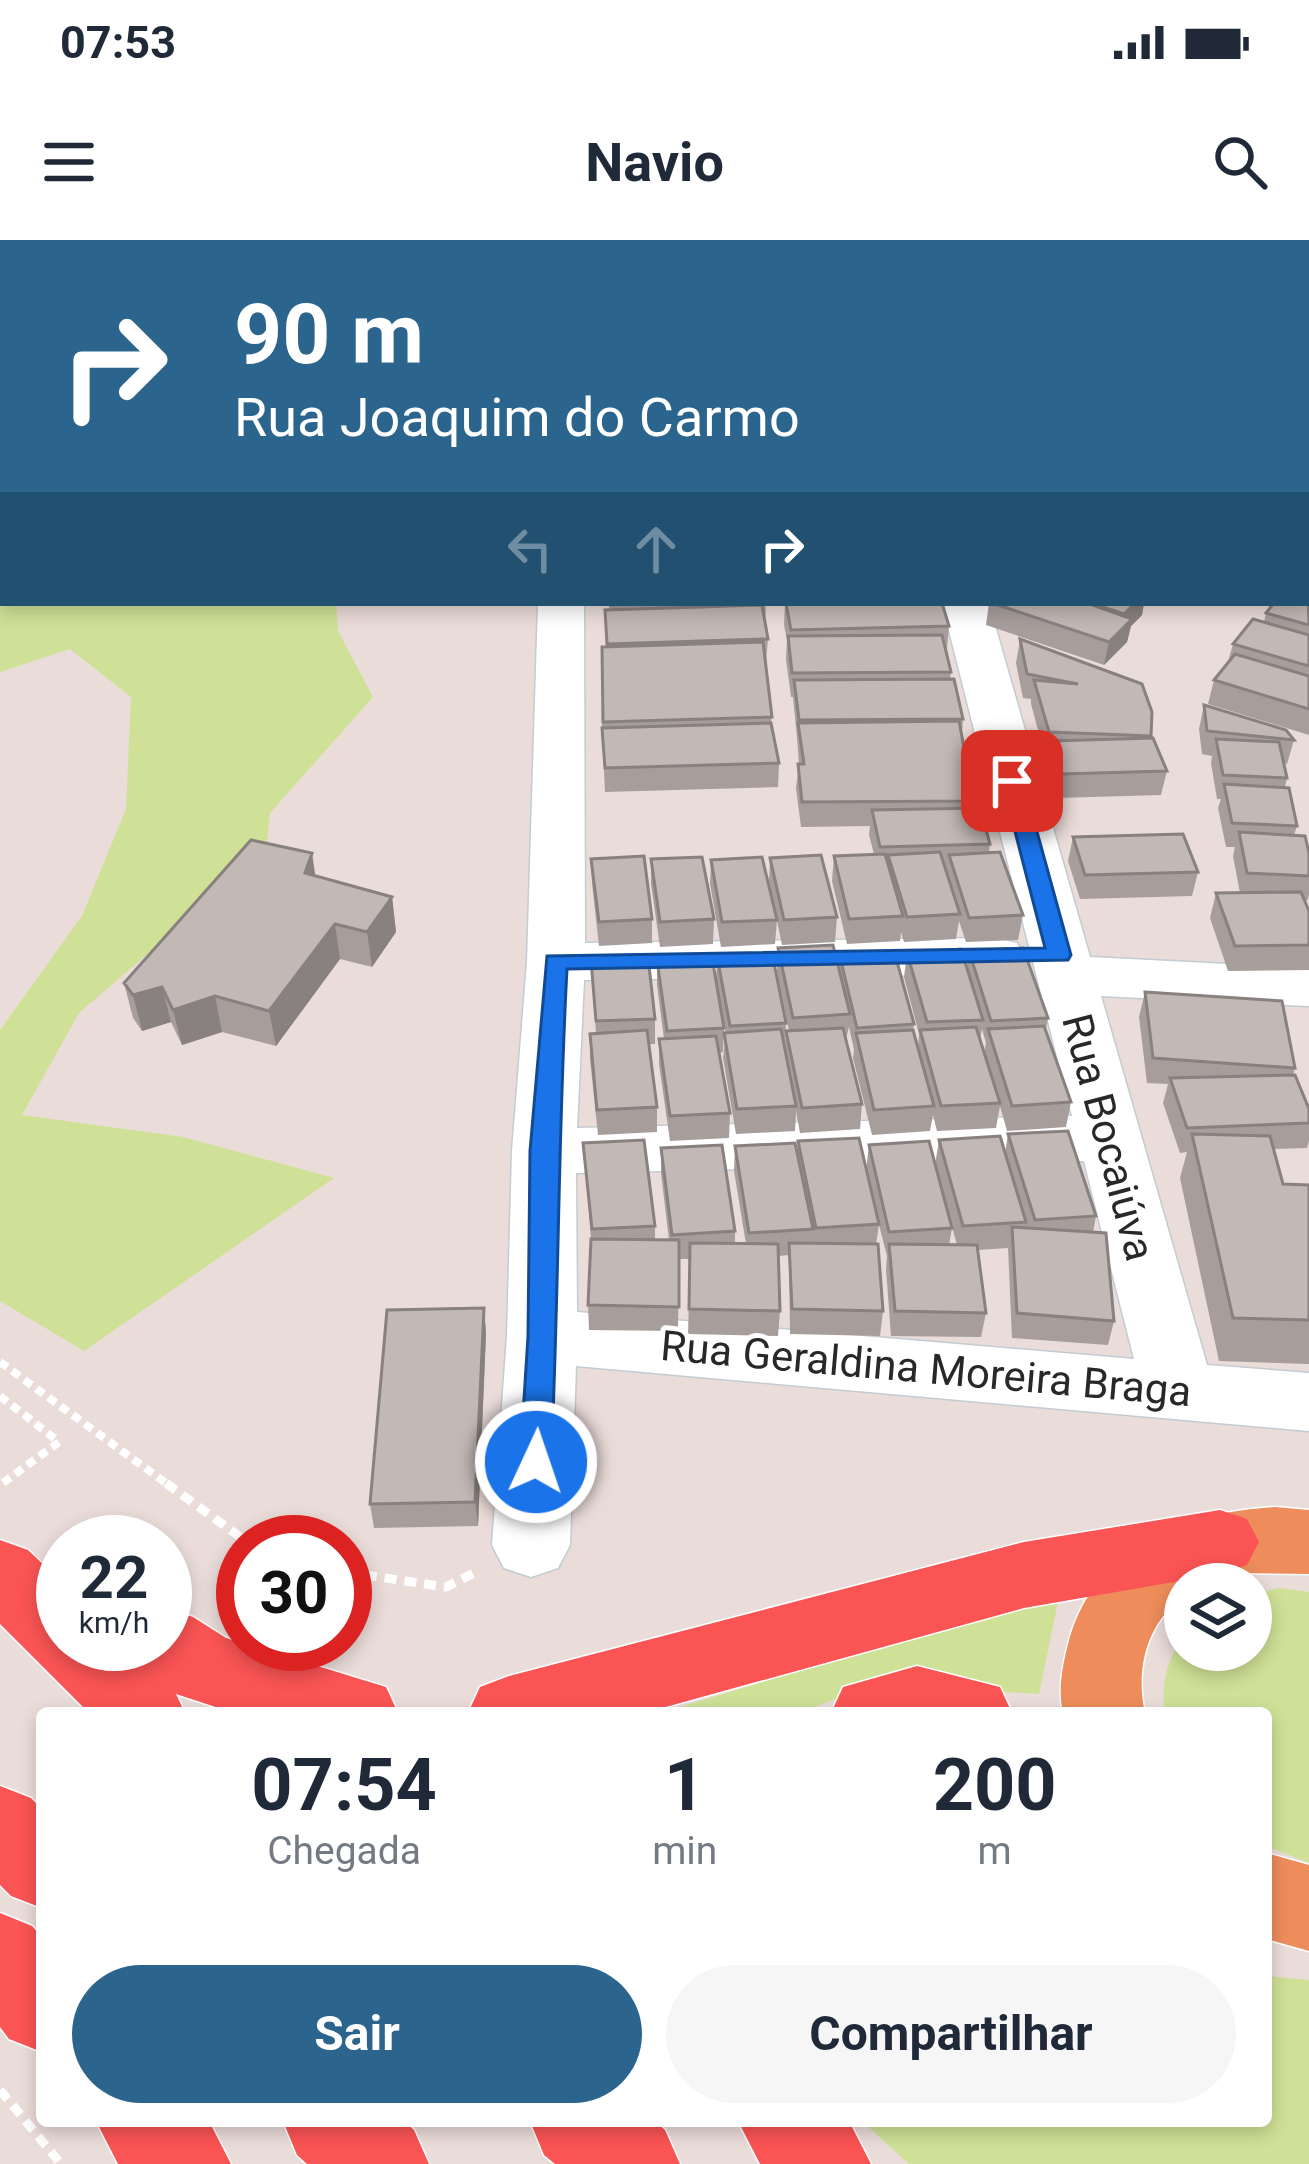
<!DOCTYPE html>
<html lang="pt">
<head>
<meta charset="utf-8">
<style>
	body { margin:0; font-family:Roboto,sans-serif; background:#f6f6f7; color:#1f2937; height:100vh; display:flex; flex-direction:column; font-size:45px; white-space:nowrap }
	* { box-sizing:border-box; margin:0 }
	p { font-size:39px; color:#747a83 }
	.icon { flex:none; width:66px; height:66px; fill:none; stroke:currentColor; stroke-width:2; stroke-linecap:round; stroke-linejoin:round }
	.map { position:relative; flex:1; overflow:hidden }
	.sheet { position:absolute; left:36px; top:1467px; width:1236px; height:420px; display:flex; flex-direction:column; background:#fff; border-radius:12px; box-shadow:0 6px 18px #0003 }
	.sheet>* { flex:none }
	.banner { position:absolute; left:0px; top:0px; width:1311px; height:366px; box-shadow:0 6px 18px #0003; background:#2b658d; color:#fff; overflow:hidden }
	.buttons { position:absolute; left:1164px; top:1323px; display:grid; gap:24px }
	.buttons a { display:grid; place-items:center; width:108px; height:108px; border-radius:50%; background:#fff; box-shadow:0 6px 18px #0003; font-size:60px }
	.speed { position:absolute; left:36px; top:1275px; display:flex; gap:24px; font-size:60px; font-weight:700; text-align:center }
	.speed>* { display:grid; place-content:center; width:156px; height:156px; border-radius:50%; background:#fff; box-shadow:0 6px 18px #0003; line-height:1 }
	.speed small { font-size:30px; font-weight:400 }
	.speed .limit { border:18px solid #d22; background:#fff; color:#111 }
	.pin { position:absolute; display:grid; place-items:center; width:102px; height:102px; color:#fff; margin:-51px; border-radius:24px; box-shadow:0 6px 18px #0006 }
	.me { position:absolute; width:132px; margin:-66px; rotate:3deg; stroke-linejoin:round; filter:drop-shadow(0 0 9px #0008) }
	.turn { display:flex; align-items:center; gap:42px; height:252px; padding:0 36px; font-size:54px }
	.turn .icon { width:156px; height:156px; stroke-width:2.5 }
	.turn b { display:block; font-size:84px; line-height:102px }
	.lanes { display:flex; align-items:center; height:114px; padding:0 36px; background:#0003; justify-content:center; gap:60px; direction:ltr }
	.lanes .off { opacity:.35 }
	.eta { display:flex; justify-content:space-evenly; align-items:center; height:204px; text-align:center }
	.eta b { font-size:72px; font-weight:700; line-height:84px }
	.button { display:flex; gap:24px; margin-top:auto; padding:24px 36px }
	.button a { flex:1; height:138px; border-radius:72px; background:#2b658d; color:#fff; font-size:48px; font-weight:700; line-height:138px; text-align:center }
	.button a+a { background:#f6f6f7; color:#1f2937 }
	.status { display:flex; justify-content:space-between; align-items:center; height:84px; padding:0 60px; background:#fff; direction:ltr }
	.status svg { height:33px; fill:currentColor }
	header { display:flex; justify-content:space-between; align-items:center; height:156px; padding:0 36px; background:#fff; font-size:54px; font-weight:700 }
	.map>svg:first-child { display:block }
</style>
</head>
<body>
<div class="status"><b>07:53</b><svg viewBox="0 0 49 12"><path d="M0 12V9h3v3zM5 12V6h3v6zM10 12V3h3v9zM15 12V0h3v12zM26 1h20v11H26zM47 4h2v5h-2z"/></svg></div>
<header><svg class="icon" aria-label="menu" viewBox="0 0 24 24"><path d="M4 6h16M4 12h16M4 18h16"/></svg>Navio<svg class="icon" aria-label="search" viewBox="0 0 24 24"><circle cx="10" cy="10" r="6"/><path d="M15 15l6 6"/></svg></header>
<div class="map">
<svg width="1309" height="1924" viewBox="0 0 1309 1924">
	<rect width="100%" height="100%" fill="#eadcd9"/>
	<path fill="#cfe196" d="M 0,273 L 3,363 L 336,363 L 338,391 L 373,457 L 270,573 L 266,612 L 79,773 L 22,875 L 183,897 L 334,938 L 84,1111 L 0,1061 L 0,790 L 82,676 L 126,569 L 131,457 L 70,409 L 0,432 Z
		M 1280,1348 L 1309,1352 L 1309,1623 L 1266,1606 L 1266,1473 L 1165,1473 C 1160,1444 1168,1417 1185,1394 L 1185,1410 L 1251,1410 L 1251,1354 Z
		M 1060,1352 L 1039,1454 L 876,1444 L 798,1473 L 660,1473 Z
		M 1266,1731 L 1275,1737 L 1309,1740 L 1309,1924 L 909,1924 L 862,1881 L 1266,1881 Z"/>
	<g fill="none" stroke-linecap="round" stroke-linejoin="round">
		<g stroke="#c2ccd2" stroke-width="3">
			<path id="minor" d="M 292,0 L 341,0 L 343,3 L 294,3 Z
				M 1309,98 L 1309,121 L 1308,121 L 1308,98 Z
				M 538,363 L 584,363 L 585,703 L 996,698 L 1017,703 L 1025,716 L 1017,729 L 996,734 L 584,740 L 577,888 L 1072,876 L 943,367 L 945,363 L 993,363 L 990,368 L 1090,717 L 1309,728 L 1309,766 L 1101,756 L 1207,1125 L 1309,1133 L 1309,1191 L 576,1126 L 570,1305 L 558,1328 L 531,1337 L 504,1328 L 492,1305 L 507,1096 L 512,911 L 527,722 ZM 1084,921 L 1134,1119 L 577,1072 L 576,933 Z"/>
		</g>
		<g stroke="#fff" stroke-width="3">
			<path id="major" d="M 1275,1267 L 1309,1270 L 1309,1334 L 1241,1333 L 1185,1344 L 1185,1356 C 1147,1381 1135,1429 1145,1473 L 1063,1473 C 1058,1451 1062,1429 1067,1408 C 1090,1308 1182,1272 1275,1267 Z
				M 1266,1613 L 1309,1625 L 1309,1711 L 1266,1699 Z"/>
		</g>
		<g stroke="#fff" stroke-width="3">
			<path id="highway" d="M 1220,1270 L 1247,1279 L 1259,1302 L 1247,1325 L 1220,1334 L 1024,1368 L 644,1473 L 468,1473 L 480,1447 L 509,1436 L 1024,1302 Z
				M 0,1300 L 28,1310 L 63,1343 L 63,1404 L 165,1404 L 165,1367 L 193,1377 L 226,1398 L 386,1447 L 398,1473 L 234,1473 L 176,1454 L 185,1473 L 89,1473 L 0,1384 Z
				M 917,1426 L 1000,1447 L 1012,1473 L 831,1473 L 843,1447 Z
				M 0,1546 L 31,1558 L 42,1569 L 42,1668 L 11,1656 L 0,1645 Z
				M 0,1673 L 32,1686 L 42,1697 L 42,1812 L 9,1799 L 0,1787 Z
				M 96,1881 L 209,1881 L 231,1924 L 118,1924 Z
				M 283,1881 L 404,1881 L 414,1890 L 429,1924 L 307,1924 L 297,1915 Z
				M 530,1881 L 655,1881 L 665,1890 L 680,1924 L 555,1924 L 544,1915 Z
				M 738,1881 L 849,1881 L 871,1924 L 760,1924 Z"/>
		</g>
		<path stroke="#fff" stroke-width="8" stroke-dasharray="9 6" stroke-linecap="butt" d="M 0,1122 L 170,1246
			M 0,1156 L 59,1202 L 0,1245"/>
		<path stroke="#fff" stroke-width="9" stroke-dasharray="12 8" stroke-linecap="butt" d="M 166,1243 L 247,1302
			M 345,1332 L 446,1347 L 476,1332
			M 0,1850 L 61,1924"/>
		<use href="#minor" fill="#fff" fill-rule="evenodd"/>
		<use href="#major" fill="#ee8d5b" fill-rule="evenodd"/>
		<use href="#highway" fill="#fb5454" fill-rule="evenodd"/>
	</g>
	<path fill="#a79e9c" fill-rule="evenodd" d="M 381,0 L 588,0 L 588,3 L 389,3 Z
		M 731,0 L 1080,0 L 1080,2 L 1114,3 L 731,3 Z
		M 1127,0 L 1309,0 L 1309,31 L 1308,3 L 1137,3 Z
		M 1309,325 L 1309,495 L 1208,464 L 1214,440 L 1228,422 L 1233,404 L 1264,382 L 1266,373 L 1308,363 Z
		M 609,363 L 766,363 L 765,384 L 768,399 L 766,422 L 772,487 L 779,523 L 778,547 L 605,552 L 602,488 L 602,407 L 606,407 L 605,370 L 609,369 Z
		M 785,363 L 949,386 L 947,409 L 951,432 L 950,439 L 963,479 L 962,494 L 974,561 L 973,568 L 990,604 L 989,613 L 1023,675 L 1018,700 L 966,702 L 959,681 L 956,699 L 904,702 L 901,692 L 900,701 L 847,704 L 832,641 L 834,616 L 874,614 L 869,595 L 870,586 L 801,587 L 796,548 L 799,524 L 797,497 L 793,457 L 791,457 L 786,419 L 787,400 L 784,385 Z
		M 989,363 L 1144,363 L 1142,375 L 1131,386 L 1127,402 L 1104,425 L 986,385 Z
		M 1020,399 L 1152,472 L 1150,498 L 1167,531 L 1161,555 L 1057,558 L 1046,525 L 1047,516 L 1045,516 L 1031,464 L 1031,459 L 1023,458 L 1016,423 Z
		M 1204,465 L 1294,500 L 1287,524 L 1284,523 L 1287,538 L 1285,547 L 1297,586 L 1294,595 L 1309,613 L 1309,655 L 1307,661 L 1305,661 L 1309,671 L 1309,730 L 1228,731 L 1210,678 L 1216,653 L 1240,653 L 1233,616 L 1235,607 L 1226,607 L 1218,568 L 1221,559 L 1217,559 L 1211,523 L 1212,516 L 1202,514 L 1199,489 Z
		M 1073,597 L 1198,632 L 1192,656 L 1080,659 L 1068,621 Z
		M 770,618 L 837,677 L 835,702 L 782,705 L 769,642 Z
		M 591,619 L 652,679 L 652,703 L 599,706 L 592,643 Z
		M 651,619 L 714,679 L 713,704 L 660,707 L 651,644 Z
		M 711,620 L 777,680 L 775,704 L 721,707 L 710,644 Z
		M 315,636 L 392,657 L 396,692 L 372,727 L 340,719 L 276,806 L 222,792 L 182,805 L 171,782 L 142,791 L 133,778 L 124,743 Z
		M 778,708 L 839,730 L 840,717 L 914,784 L 913,790 L 918,808 L 919,794 L 904,737 L 907,713 L 967,727 L 969,711 L 1048,778 L 1046,789 L 1071,862 L 1066,887 L 1007,891 L 1000,866 L 996,888 L 937,891 L 933,875 L 930,891 L 872,895 L 853,818 L 854,810 L 849,787 L 846,799 L 862,864 L 860,889 L 800,893 L 796,871 L 795,891 L 736,894 L 723,818 L 726,793 L 716,741 L 717,716 L 786,783 L 785,810 L 786,791 L 789,791 L 777,732 ZM 982,789 L 986,803 L 984,813 L 980,799 Z
		M 591,720 L 655,779 L 655,804 L 648,804 L 657,867 L 657,892 L 598,895 L 590,819 L 590,794 L 596,793 Z
		M 657,720 L 724,788 L 723,812 L 719,813 L 730,873 L 729,898 L 670,901 L 659,824 L 659,799 L 664,799 L 657,745 Z
		M 1145,752 L 1295,828 L 1293,835 L 1309,869 L 1309,901 L 1307,908 L 1273,909 L 1283,944 L 1309,945 L 1309,1124 L 1219,1121 L 1180,938 L 1187,912 L 1180,913 L 1163,863 L 1168,844 L 1147,843 L 1139,777 Z
		M 1008,894 L 1096,976 L 1093,992 L 1114,1081 L 1108,1105 L 1012,1098 L 1008,1008 L 978,1010 L 986,1073 L 981,1097 L 891,1096 L 886,1029 L 887,1016 L 879,985 L 876,1004 L 883,1071 L 880,1096 L 790,1094 L 789,1015 L 779,1016 L 780,1071 L 778,1096 L 688,1094 L 690,1019 L 679,1019 L 678,1091 L 589,1090 L 588,1065 L 591,999 L 583,903 L 655,986 L 655,1000 L 669,1000 L 661,933 L 661,908 L 735,991 L 735,1004 L 746,1004 L 734,931 L 735,906 L 797,913 L 798,901 L 866,930 L 869,905 L 952,988 L 949,1005 L 957,1005 L 935,925 L 939,900 L 1005,913 Z
		M 484,1068 L 486,1093 L 478,1286 L 374,1288 L 370,1264 Z"/>
	<path fill="#88817f" d="M 564,0 L 588,0 L 588,3 L 564,3 Z
		M 1050,0 L 1080,0 L 1080,3 L 1042,3 Z
		M 1220,0 L 1255,0 L 1250,3 L 1214,3 Z
		M 1135,363 L 1144,363 L 1142,375 L 1131,386 L 1127,402 L 1104,425 L 1109,402 L 1120,390 L 1124,374 Z
		M 312,613 L 317,647 L 305,633 Z
		M 392,657 L 396,692 L 372,727 L 367,692 Z
		M 335,684 L 340,719 L 276,806 L 269,771 Z
		M 162,747 L 171,782 L 142,791 L 133,755 Z
		M 215,756 L 222,792 L 182,805 L 173,770 Z
		M 484,1068 L 486,1093 L 478,1286 L 475,1262 Z"/>
	<path fill="#c2b8b5" stroke="#88817f" stroke-width="3" d="M 483,0 L 555,0 L 551,3 L 490,3 L 482,1 Z
		M 622,0 L 703,0 L 706,1 L 701,3 L 615,3 Z
		M 771,0 L 827,0 L 819,3 L 778,3 Z
		M 845,0 L 907,0 L 898,3 L 836,3 Z
		M 988,0 L 1050,0 L 1042,3 L 980,3 Z
		M 1085,0 L 1106,0 L 1114,3 L 1077,3 Z
		M 1186,0 L 1220,0 L 1214,3 L 1196,3 Z
		M 1243,0 L 1307,0 L 1299,3 L 1234,3 Z
		M 1308,355 L 1309,385 L 1266,373 L 1274,363 L 1308,363 Z
		M 611,363 L 673,363 L 611,365 Z
		M 786,363 L 942,363 L 949,386 L 791,390 Z
		M 992,363 L 1087,363 L 1132,379 L 1109,402 Z
		M 1091,363 L 1135,363 L 1124,374 Z
		M 762,365 L 768,399 L 607,404 L 605,370 Z
		M 1253,379 L 1309,395 L 1309,426 L 1233,404 Z
		M 942,395 L 951,432 L 792,433 L 788,396 Z
		M 1020,399 L 1142,444 L 1152,472 L 1151,496 L 1049,492 L 1034,440 L 1078,444 L 1027,434 Z
		M 763,402 L 772,477 L 603,482 L 602,407 Z
		M 1235,414 L 1309,436 L 1309,469 L 1214,440 Z
		M 954,439 L 963,479 L 799,480 L 794,440 Z
		M 1204,465 L 1286,490 L 1294,500 L 1207,491 Z
		M 959,481 L 974,561 L 802,562 L 798,524 L 804,524 L 798,483 Z
		M 771,483 L 779,523 L 605,528 L 602,488 Z
		M 1153,498 L 1167,531 L 1061,534 L 1050,501 Z
		M 1216,499 L 1279,502 L 1287,538 L 1223,535 Z
		M 1224,544 L 1289,548 L 1297,586 L 1232,583 Z
		M 980,568 L 990,604 L 880,607 L 872,570 Z
		M 1239,592 L 1305,596 L 1309,613 L 1309,636 L 1247,633 Z
		M 1183,594 L 1198,632 L 1085,635 L 1073,597 Z
		M 251,600 L 312,613 L 305,633 L 392,657 L 367,692 L 335,684 L 269,771 L 215,756 L 173,770 L 162,747 L 133,755 L 124,743 Z
		M 940,612 L 960,674 L 907,677 L 888,615 Z
		M 1000,612 L 1023,675 L 969,678 L 949,615 Z
		M 885,614 L 903,676 L 849,679 L 834,616 Z
		M 821,615 L 837,677 L 784,680 L 770,618 Z
		M 644,616 L 652,679 L 599,682 L 591,619 Z
		M 702,617 L 714,679 L 660,682 L 651,619 Z
		M 762,617 L 777,680 L 722,682 L 711,620 Z
		M 1301,652 L 1309,671 L 1309,705 L 1235,706 L 1216,653 Z
		M 833,705 L 850,774 L 793,778 L 778,708 Z
		M 1023,708 L 1048,778 L 991,781 L 969,711 Z
		M 961,709 L 983,780 L 927,782 L 907,713 Z
		M 772,713 L 786,783 L 730,786 L 717,716 Z
		M 895,714 L 914,784 L 857,788 L 840,717 Z
		M 648,717 L 655,779 L 596,781 L 591,720 Z
		M 712,717 L 724,788 L 667,791 L 657,720 Z
		M 1145,752 L 1282,761 L 1295,828 L 1153,818 Z
		M 1044,786 L 1071,862 L 1012,866 L 988,789 Z
		M 976,787 L 1000,863 L 941,866 L 920,790 Z
		M 843,788 L 862,864 L 802,868 L 786,791 Z
		M 781,789 L 796,866 L 737,869 L 724,793 Z
		M 647,790 L 657,867 L 597,870 L 590,794 Z
		M 913,790 L 934,866 L 874,870 L 856,793 Z
		M 716,796 L 730,873 L 670,876 L 659,799 Z
		M 1295,835 L 1309,869 L 1309,883 L 1187,888 L 1170,838 Z
		M 1068,891 L 1096,976 L 1035,980 L 1008,894 Z
		M 1192,894 L 1270,896 L 1283,944 L 1309,945 L 1309,1080 L 1233,1078 Z
		M 1000,896 L 1026,982 L 963,986 L 939,900 Z
		M 859,898 L 879,984 L 816,988 L 798,901 Z
		M 644,900 L 655,986 L 592,989 L 583,903 Z
		M 929,901 L 952,988 L 889,992 L 869,905 Z
		M 795,903 L 813,989 L 749,993 L 735,906 Z
		M 722,905 L 735,991 L 672,995 L 661,908 Z
		M 1012,987 L 1106,993 L 1114,1081 L 1017,1073 Z
		M 591,999 L 679,1000 L 679,1067 L 588,1065 Z
		M 690,1003 L 778,1004 L 780,1071 L 689,1069 Z
		M 789,1003 L 878,1004 L 883,1071 L 792,1069 Z
		M 889,1004 L 977,1005 L 986,1073 L 895,1071 Z
		M 484,1068 L 475,1262 L 370,1264 L 387,1070 Z"/>
	<path fill="#1a73e8" stroke="#114b97" stroke-width="3" d="M 1012,535 L 1023,541 L 1071,715 L 1068,720 L 567,729 C 558,893 559,1057 551,1222 L 546,1230 L 536,1234 L 525,1230 L 520,1222 L 528,1096 L 530,911 L 547,716 L 1045,708 L 1002,541 Z"/>
	<g text-anchor="middle" stroke-width="10" stroke-linejoin="round" paint-order="stroke">
		<g font-size="42" fill="#282828" stroke="#fff">
			<text transform="translate(1109 897) rotate(75)" y="15">Rua Bocaiúva</text>
			<text transform="translate(926 1128) rotate(5)" y="15">Rua Geraldina Moreira Braga</text>
		</g>
	</g>
</svg>
<div class="buttons">
<a><svg class="icon" aria-label="layers" viewBox="0 0 24 24"><path d="M12 4l9 5-9 5-9-5zM3 14l9 5 9-5"/></svg></a>
</div>
<div class="speed"><div>22<small>km/h</small></div><div class="limit">30</div></div>
<div class="pin" style="left:1012px;top:541px;background:#d93025"><svg class="icon" aria-label="arrive" viewBox="0 0 24 24"><path d="M6 21V4h12l-3 4 3 4H6"/></svg></div>
<svg class="me" style="left:536px;top:1222px" viewBox="-20 -20 40 40"><circle r="17" fill="#1a73e8" stroke="#fff" stroke-width="3"/><path d="M0-11L8 9 0 5-8 9z" fill="#fff"/></svg>
<div class="banner">
<div class="turn"><svg class="icon" aria-label="right" viewBox="0 0 24 24"><path d="M7 20v-9h11M14 6l5 5-5 5"/></svg><div><b>90 m</b>Rua Joaquim do Carmo</div></div>
<div class="lanes"><svg class="icon off" aria-label="left" viewBox="0 0 24 24"><path d="M17 20v-9H6M10 6l-5 5 5 5"/></svg><svg class="icon off" aria-label="ahead" viewBox="0 0 24 24"><path d="M12 20V5M6 11l6-6 6 6"/></svg><svg class="icon" aria-label="right" viewBox="0 0 24 24"><path d="M7 20v-9h11M14 6l5 5-5 5"/></svg></div>
</div>
<section class="sheet">
<div class="eta">
<div><b>07:54</b><p>Chegada</p></div>
<div><b>1</b><p>min</p></div>
<div><b>200</b><p>m</p></div>
</div>
<div class="button"><a>Sair</a><a>Compartilhar</a></div>
</section>
</div>
</body>
</html>
